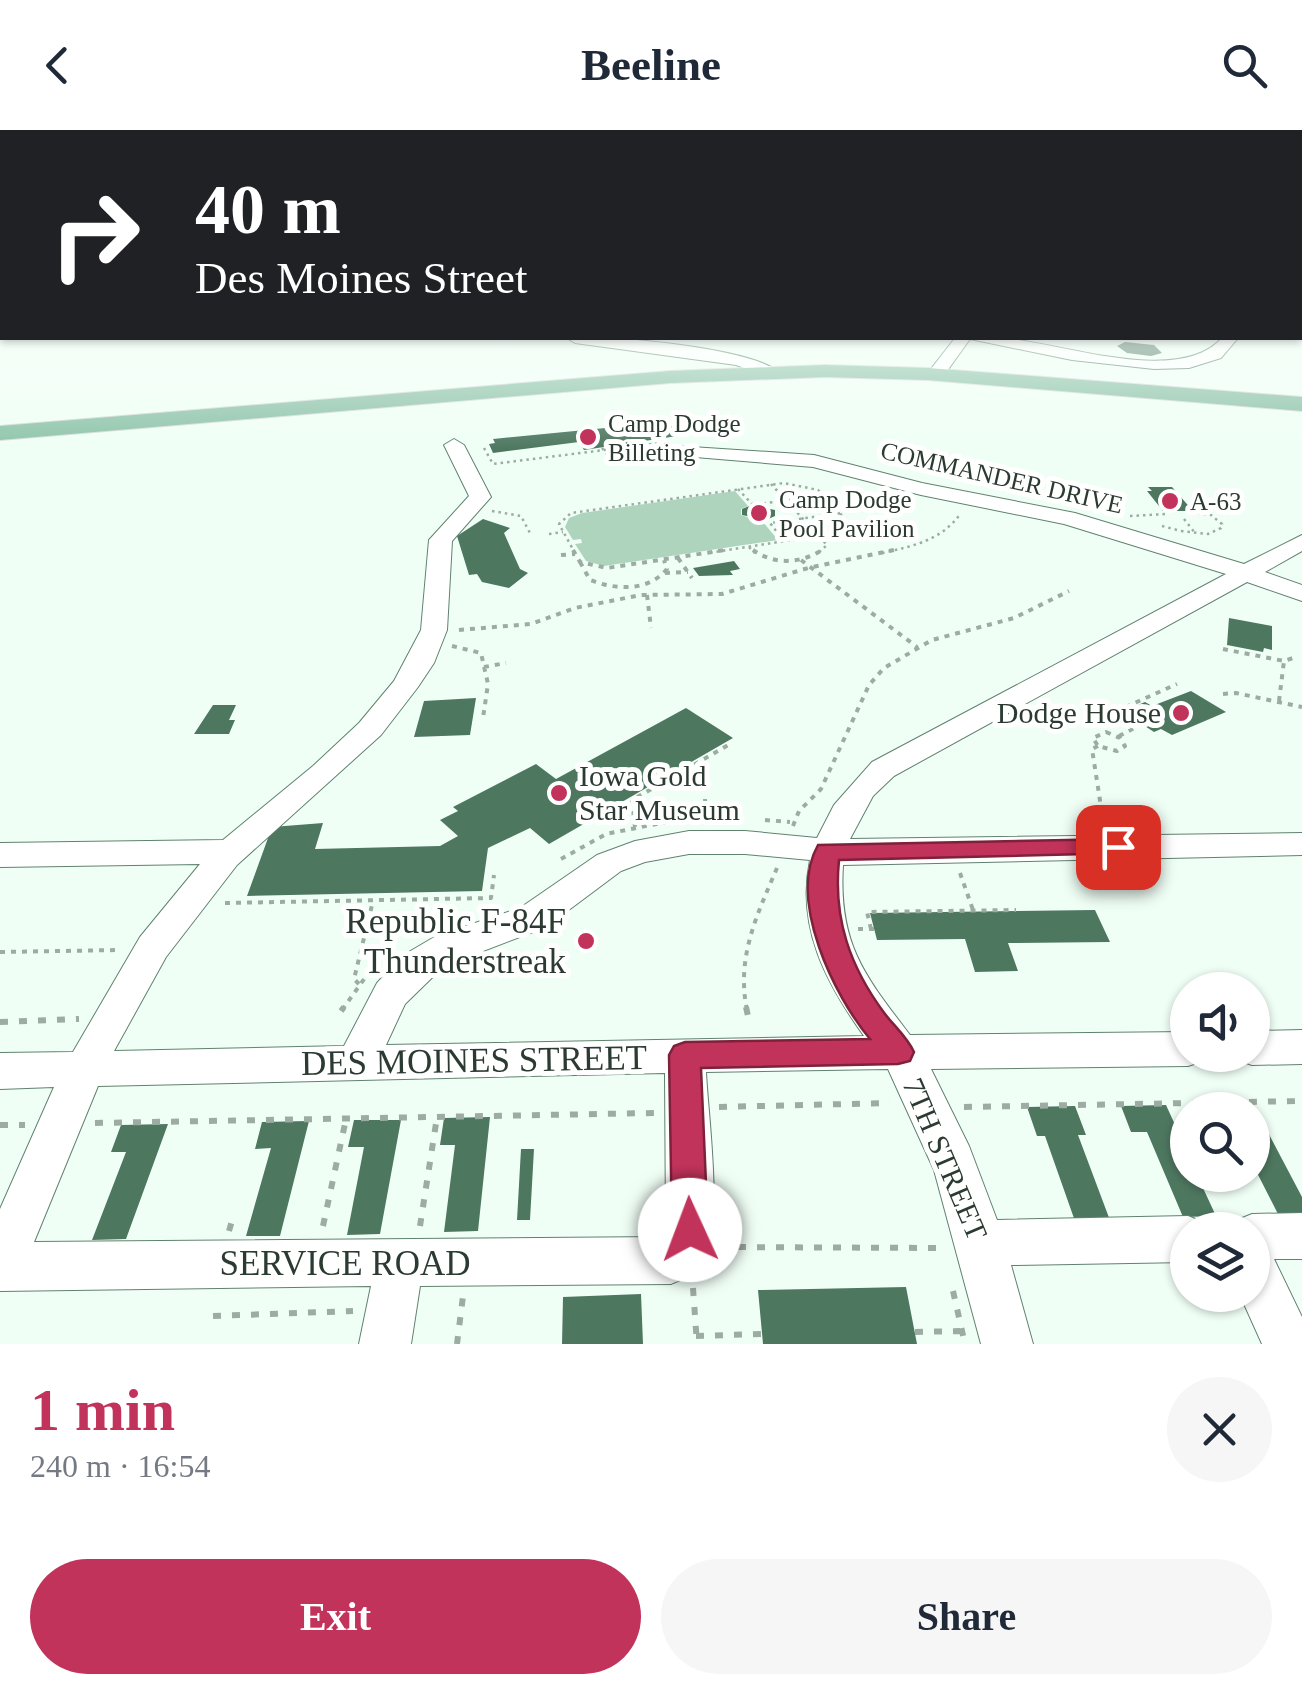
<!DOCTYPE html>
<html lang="en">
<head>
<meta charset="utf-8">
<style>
	body { margin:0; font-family:Georgia,serif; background:#f6f6f7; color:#1f2937; height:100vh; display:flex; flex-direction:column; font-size:38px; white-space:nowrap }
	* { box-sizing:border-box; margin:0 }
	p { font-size:32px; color:#747a83 }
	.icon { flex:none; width:55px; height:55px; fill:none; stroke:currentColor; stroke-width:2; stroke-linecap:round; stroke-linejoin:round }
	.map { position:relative; height:1214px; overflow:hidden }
	.panel { display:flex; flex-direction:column; background:#fff; flex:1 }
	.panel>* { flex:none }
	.hud { position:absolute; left:0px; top:0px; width:1302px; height:210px; box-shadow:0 2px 8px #0004; background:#202124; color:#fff; overflow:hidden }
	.buttons { position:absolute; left:1170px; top:842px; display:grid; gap:20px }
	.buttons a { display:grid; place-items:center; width:100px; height:100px; border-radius:50%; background:#fff; box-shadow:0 2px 8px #0004; font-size:50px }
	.pin { position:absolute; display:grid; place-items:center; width:85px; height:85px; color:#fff; margin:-42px; border-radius:20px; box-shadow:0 5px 15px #0006 }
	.me { position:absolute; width:110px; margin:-55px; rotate:358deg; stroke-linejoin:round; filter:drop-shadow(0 0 8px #0008) }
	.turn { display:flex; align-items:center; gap:35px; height:210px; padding:0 30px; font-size:45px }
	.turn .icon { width:130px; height:130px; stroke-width:2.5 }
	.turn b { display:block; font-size:70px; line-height:85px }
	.round { display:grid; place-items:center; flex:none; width:105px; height:105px; border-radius:52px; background:#f6f6f7 }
	.summary { display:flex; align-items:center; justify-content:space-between; height:170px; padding:0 30px }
	h1 { font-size:60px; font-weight:600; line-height:75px; color:#c2335b }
	.cta { display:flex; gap:20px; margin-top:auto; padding:20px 30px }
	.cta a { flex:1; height:115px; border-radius:60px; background:#c2335b; color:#fff; font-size:40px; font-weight:600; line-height:115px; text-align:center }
	.cta a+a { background:#f6f6f7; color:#1f2937 }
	header { display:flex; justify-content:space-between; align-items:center; height:130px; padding:0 30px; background:#fff; font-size:45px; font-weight:600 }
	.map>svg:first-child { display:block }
</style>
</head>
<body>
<header><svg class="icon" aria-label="back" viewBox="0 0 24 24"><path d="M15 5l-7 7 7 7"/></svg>Beeline<svg class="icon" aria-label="search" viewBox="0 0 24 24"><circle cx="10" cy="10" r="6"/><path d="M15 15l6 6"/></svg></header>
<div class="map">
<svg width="1302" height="1214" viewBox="0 0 1302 1214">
	<rect width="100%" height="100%" fill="#f0fff6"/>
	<path fill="#afd4be" d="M 735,361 L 748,376 L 741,379 L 741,385 L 763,392 L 778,410 L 604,436 L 586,431 L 575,414 L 582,413 L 581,409 L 573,410 L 565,397 L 569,388 L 582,383 Z"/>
	<path fill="#4e7760" d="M 1125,212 L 1154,215 L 1162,223 L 1151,226 L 1127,223 L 1117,216 Z
		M 667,292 L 684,305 L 584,320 L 579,312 L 493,323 L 489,314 L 495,313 L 493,309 Z
		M 1148,357 L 1172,357 L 1193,381 L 1163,381 L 1147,361 L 1152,361 Z
		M 752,375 L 775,380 L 775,386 L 766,390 L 742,385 L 742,379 Z
		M 483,389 L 510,398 L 504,403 L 520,439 L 528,443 L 509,458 L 482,452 L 477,444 L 469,445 L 457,406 Z
		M 734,431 L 740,439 L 730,441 L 733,445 L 699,446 L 693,438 Z
		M 1229,488 L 1272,496 L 1272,520 L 1264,518 L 1263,522 L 1227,515 Z
		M 1191,561 L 1226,582 L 1172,605 L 1161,599 L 1154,602 L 1131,587 L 1139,584 L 1131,578 L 1145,572 L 1152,576 Z
		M 476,568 L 470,605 L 414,607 L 424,571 Z
		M 213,575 L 236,575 L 229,590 L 235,590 L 229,604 L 194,604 Z
		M 686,578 L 733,608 L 549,714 L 530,698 L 488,718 L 482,761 L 247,766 L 272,697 L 323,693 L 315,719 L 440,716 L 458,706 L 440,690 L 458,681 L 453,677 L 536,634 L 556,649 Z
		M 1095,780 L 1110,812 L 1008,813 L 1018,841 L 975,842 L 965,809 L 877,810 L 870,783 Z
		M 1252,972 L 1302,1067 L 1302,1084 L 1278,1084 L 1252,1033 L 1252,980 L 1211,980 L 1208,974 Z
		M 1166,975 L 1188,1023 L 1188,1045 L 1197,1045 L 1216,1086 L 1183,1087 L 1147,1002 L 1131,1002 L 1121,976 Z
		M 1075,976 L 1086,1005 L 1078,1005 L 1111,1093 L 1076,1094 L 1045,1006 L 1037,1006 L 1027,977 Z
		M 490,987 L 478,1101 L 444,1102 L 455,1015 L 440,1015 L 444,988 Z
		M 354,990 L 401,990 L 380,1104 L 347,1105 L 364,1017 L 348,1017 Z
		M 309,991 L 280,1106 L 246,1106 L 271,1018 L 255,1019 L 262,992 Z
		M 168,994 L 126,1109 L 92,1110 L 126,1022 L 111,1022 L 121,995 Z
		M 521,1019 L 534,1019 L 530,1090 L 517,1090 Z
		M 906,1157 L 917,1214 L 763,1214 L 758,1160 Z
		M 641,1164 L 643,1214 L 562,1214 L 563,1167 Z"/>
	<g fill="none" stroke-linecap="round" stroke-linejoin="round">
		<g stroke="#60826f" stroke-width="2">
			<path id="minor" d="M 1302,178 L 1302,188 L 1300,189 L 1300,179 Z
				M 2,189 L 2,199 L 0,200 L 0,190 Z
				M 567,208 C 609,205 748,217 779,242 L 770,247 L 736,235 L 575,213 Z
				M 955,208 C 971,208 987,206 1002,208 C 1060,212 1178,257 1222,208 L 1238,208 L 1221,228 L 1189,238 L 1154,239 L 1072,230 L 970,209 L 942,248 L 930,248 L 927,244 Z
				M 454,309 L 464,315 L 491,367 L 452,411 L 447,500 L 434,533 L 418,557 L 381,605 L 237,735 L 166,827 L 114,921 L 344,916 L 377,853 L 402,826 L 436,806 L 520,778 L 597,725 L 635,711 L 689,701 L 745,701 L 817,708 L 834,675 L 872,632 L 1226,444 L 1064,394 L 921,365 L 813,337 L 683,326 L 676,324 L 676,316 L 814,325 L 922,353 L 1075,383 L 1244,434 L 1302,405 L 1302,421 L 1265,442 L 1302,455 L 1302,471 L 1247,452 L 894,646 L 873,666 L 850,709 L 1302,703 L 1302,725 L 843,735 C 838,814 865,846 910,905 L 1188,902 L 1188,925 L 1205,925 L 1203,931 L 1188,936 L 931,939 L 969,1016 L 997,1090 L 1188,1086 L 1205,1093 L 1208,1100 L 1188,1100 L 1188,1132 L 1011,1135 L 1033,1214 L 981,1214 L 934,1040 L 888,939 L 706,942 C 708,986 724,1098 703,1132 C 696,1144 683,1149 671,1154 L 420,1156 L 411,1214 L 359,1214 L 371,1156 L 0,1161 L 0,1079 L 54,957 L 0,959 L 0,923 L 73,922 L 140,807 L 200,734 L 0,737 L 0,713 L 223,710 L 313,636 L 359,593 L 394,551 L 421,500 L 429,410 L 469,366 L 444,315 ZM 689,724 L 745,724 L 810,730 C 796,797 826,853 864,906 L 386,915 L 405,874 L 444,836 L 546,797 L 621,741 L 645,732 ZM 665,943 L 666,1100 L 662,1107 L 34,1112 L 98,956 Z
				M 1302,900 L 1302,934 L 1252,935 L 1238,930 L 1235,925 L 1252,925 L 1252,901 Z
				M 1302,1083 L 1302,1129 L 1274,1129 L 1302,1187 L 1302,1214 L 1262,1214 L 1240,1165 L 1252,1165 L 1252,1100 L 1231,1100 L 1235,1091 L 1252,1084 Z"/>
		</g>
		<g stroke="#d9dcda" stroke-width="2">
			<path id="major" d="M 825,235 L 928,238 L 1302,267 L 1302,281 L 928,250 L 825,247 L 670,253 L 0,310 L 0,296 L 670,241 Z"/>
		</g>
		<path stroke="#9daca3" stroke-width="2.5" stroke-dasharray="2.5 4" stroke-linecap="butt" d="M 484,318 L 493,334 L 668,312
			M 602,318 L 611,329
			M 771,354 L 827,415 L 818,423
			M 738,359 L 753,375 L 821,365
			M 492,381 L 521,386 L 531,405
			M 1130,386 L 1166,384
			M 1184,389 L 1195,403
			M 1162,396 L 1181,401
			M 1181,401 L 1208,404 L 1221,398 L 1222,394 L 1211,385 L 1192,382
			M 549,404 L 563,402
			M 784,411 L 770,393 L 842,383
			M 749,417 L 755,423
			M 575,423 L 559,394 L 571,383 L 784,353 L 818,360 L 850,394 L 836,403 L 708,423
			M 882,423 C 914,416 942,410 961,383"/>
		<path stroke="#9daca3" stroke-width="4" stroke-dasharray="5 6" stroke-linecap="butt" d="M 573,420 L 580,432 L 607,438 L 725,420
			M 753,420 C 774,435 800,434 822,420
			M 561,425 L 575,424
			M 678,428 L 692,448
			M 801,430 L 917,517
			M 580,432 L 590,450 C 616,460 648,462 667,439 L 664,430
			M 665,443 L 688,442
			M 647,465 L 651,498
			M 459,500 L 531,494 L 575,478 L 641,465 L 722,464 L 808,438 L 894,420
			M 452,516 L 481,523 L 488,554 L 483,588
			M 1223,519 L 1284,531
			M 484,537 L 506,533
			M 1223,564 L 1236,563 L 1302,577
			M 1279,571 L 1284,531 L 1293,528
			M 1133,598 L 1110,584 L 1177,554
			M 1106,602 L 1120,608 L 1125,616 L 1117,621 L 1098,616 L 1093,608 Z
			M 1119,606 L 1142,594
			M 1098,616 L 1092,619 L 1104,696
			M 705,669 L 706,688
			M 715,688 L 736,688
			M 765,690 L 790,692
			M 793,696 L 799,681 L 821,659 L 869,555 L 884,538 L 932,510 L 1014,488 L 1069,461
			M 635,697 L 632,670 L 732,613
			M 561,729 L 606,704 L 681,689
			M 960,743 L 973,780
			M 225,773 L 491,768 L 494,745
			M 858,799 L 874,799
			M 871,799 L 867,782 L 1016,780
			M 0,822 L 120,820
			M 359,854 L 354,849 L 373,771
			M 342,880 L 367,845
			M 747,880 C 736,827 757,785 777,738"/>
		<path stroke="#9daca3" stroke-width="6" stroke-dasharray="8 11" stroke-linecap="butt" d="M 746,877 L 750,895
			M 341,881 L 344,877
			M 0,892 L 79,889
			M 719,977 L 890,973
			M 964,977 L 1302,971
			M 95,993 L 655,983
			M 0,995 L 25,995
			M 323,1096 L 346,989
			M 420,1096 L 437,987
			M 229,1101 L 233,1087
			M 719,1117 L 943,1118
			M 693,1158 L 697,1214
			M 953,1161 L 965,1214
			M 213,1186 L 353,1181
			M 915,1202 L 960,1201
			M 696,1206 L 762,1204
			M 457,1214 L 463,1166"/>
		<use href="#minor" fill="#fff" fill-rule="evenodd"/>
		<use href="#major" fill="#8fc4aa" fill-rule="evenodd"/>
	</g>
	<linearGradient id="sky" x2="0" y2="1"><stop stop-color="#7dafc5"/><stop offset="0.47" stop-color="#f8fffb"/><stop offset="1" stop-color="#f8fffb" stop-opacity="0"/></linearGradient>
	<rect width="1302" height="320" fill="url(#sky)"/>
	<path fill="#c2335b" stroke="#7e213b" stroke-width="2.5" d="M 1118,709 L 1127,711 L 1130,717 L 1127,723 L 839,730 C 833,789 850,837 885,884 C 895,897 907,907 914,922 L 910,931 L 898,934 L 701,938 L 708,1100 L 703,1112 L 690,1117 L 678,1112 L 672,1100 L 669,925 L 674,916 L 685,912 L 870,909 C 834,866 787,770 818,715 Z"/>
	<g fill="#c2335b" stroke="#fff" stroke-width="4">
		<circle cx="588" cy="307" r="10"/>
		<circle cx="1170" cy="371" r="10"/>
		<circle cx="759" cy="383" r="10"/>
		<circle cx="1181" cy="583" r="10"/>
		<circle cx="559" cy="663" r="10"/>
		<circle cx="586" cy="811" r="10"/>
	</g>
	<g text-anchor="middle" stroke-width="10" stroke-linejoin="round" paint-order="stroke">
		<g font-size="25" fill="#2c3b32" stroke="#fff" text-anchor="start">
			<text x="608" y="302">Camp Dodge<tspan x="608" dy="29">Billeting</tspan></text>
			<text x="779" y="378">Camp Dodge<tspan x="779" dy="29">Pool Pavilion</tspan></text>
			<text x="1190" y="380">A-63</text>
		</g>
		<g font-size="25" fill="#2c3b32" stroke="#fff">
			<text transform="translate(1002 347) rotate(13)" y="9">COMMANDER DRIVE</text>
		</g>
		<g font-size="30" fill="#2c3b32" stroke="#fff" text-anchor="end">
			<text x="1161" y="593">Dodge House</text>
			<text x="579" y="656" text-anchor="start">Iowa Gold<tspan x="579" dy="34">Star Museum</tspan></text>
		</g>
		<g font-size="30" fill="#2c3b32" stroke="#fff">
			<text transform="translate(945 1029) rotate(67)" y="10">7TH STREET</text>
		</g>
		<g font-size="35" fill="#2c3b32" stroke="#fff" text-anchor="end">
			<text x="566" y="803">Republic F-84F<tspan x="566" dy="40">Thunderstreak</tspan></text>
		</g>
		<g font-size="35" fill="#2c3b32" stroke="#fff">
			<text transform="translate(474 930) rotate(-1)" y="12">DES MOINES STREET</text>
			<text x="345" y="1145">SERVICE ROAD</text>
		</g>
	</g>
</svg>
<div class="buttons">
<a><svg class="icon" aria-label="sound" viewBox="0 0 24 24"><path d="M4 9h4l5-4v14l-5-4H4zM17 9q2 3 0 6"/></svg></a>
<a><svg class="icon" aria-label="search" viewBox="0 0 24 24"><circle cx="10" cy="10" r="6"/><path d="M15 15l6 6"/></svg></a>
<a><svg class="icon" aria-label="layers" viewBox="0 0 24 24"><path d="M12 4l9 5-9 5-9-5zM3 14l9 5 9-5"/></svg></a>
</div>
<div class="pin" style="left:1118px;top:717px;background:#d93025"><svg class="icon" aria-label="arrive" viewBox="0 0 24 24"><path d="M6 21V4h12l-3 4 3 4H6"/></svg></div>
<svg class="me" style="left:690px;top:1100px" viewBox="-20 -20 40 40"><circle r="19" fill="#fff"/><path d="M0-13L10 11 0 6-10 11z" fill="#c2335b"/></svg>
<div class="hud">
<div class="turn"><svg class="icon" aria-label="right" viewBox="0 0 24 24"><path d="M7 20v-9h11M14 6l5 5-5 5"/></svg><div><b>40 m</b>Des Moines Street</div></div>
</div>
</div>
<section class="panel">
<div class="summary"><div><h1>1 min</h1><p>240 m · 16:54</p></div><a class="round"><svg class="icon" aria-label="close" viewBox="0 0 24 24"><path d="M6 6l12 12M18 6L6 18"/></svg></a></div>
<div class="cta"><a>Exit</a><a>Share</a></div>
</section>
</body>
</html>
